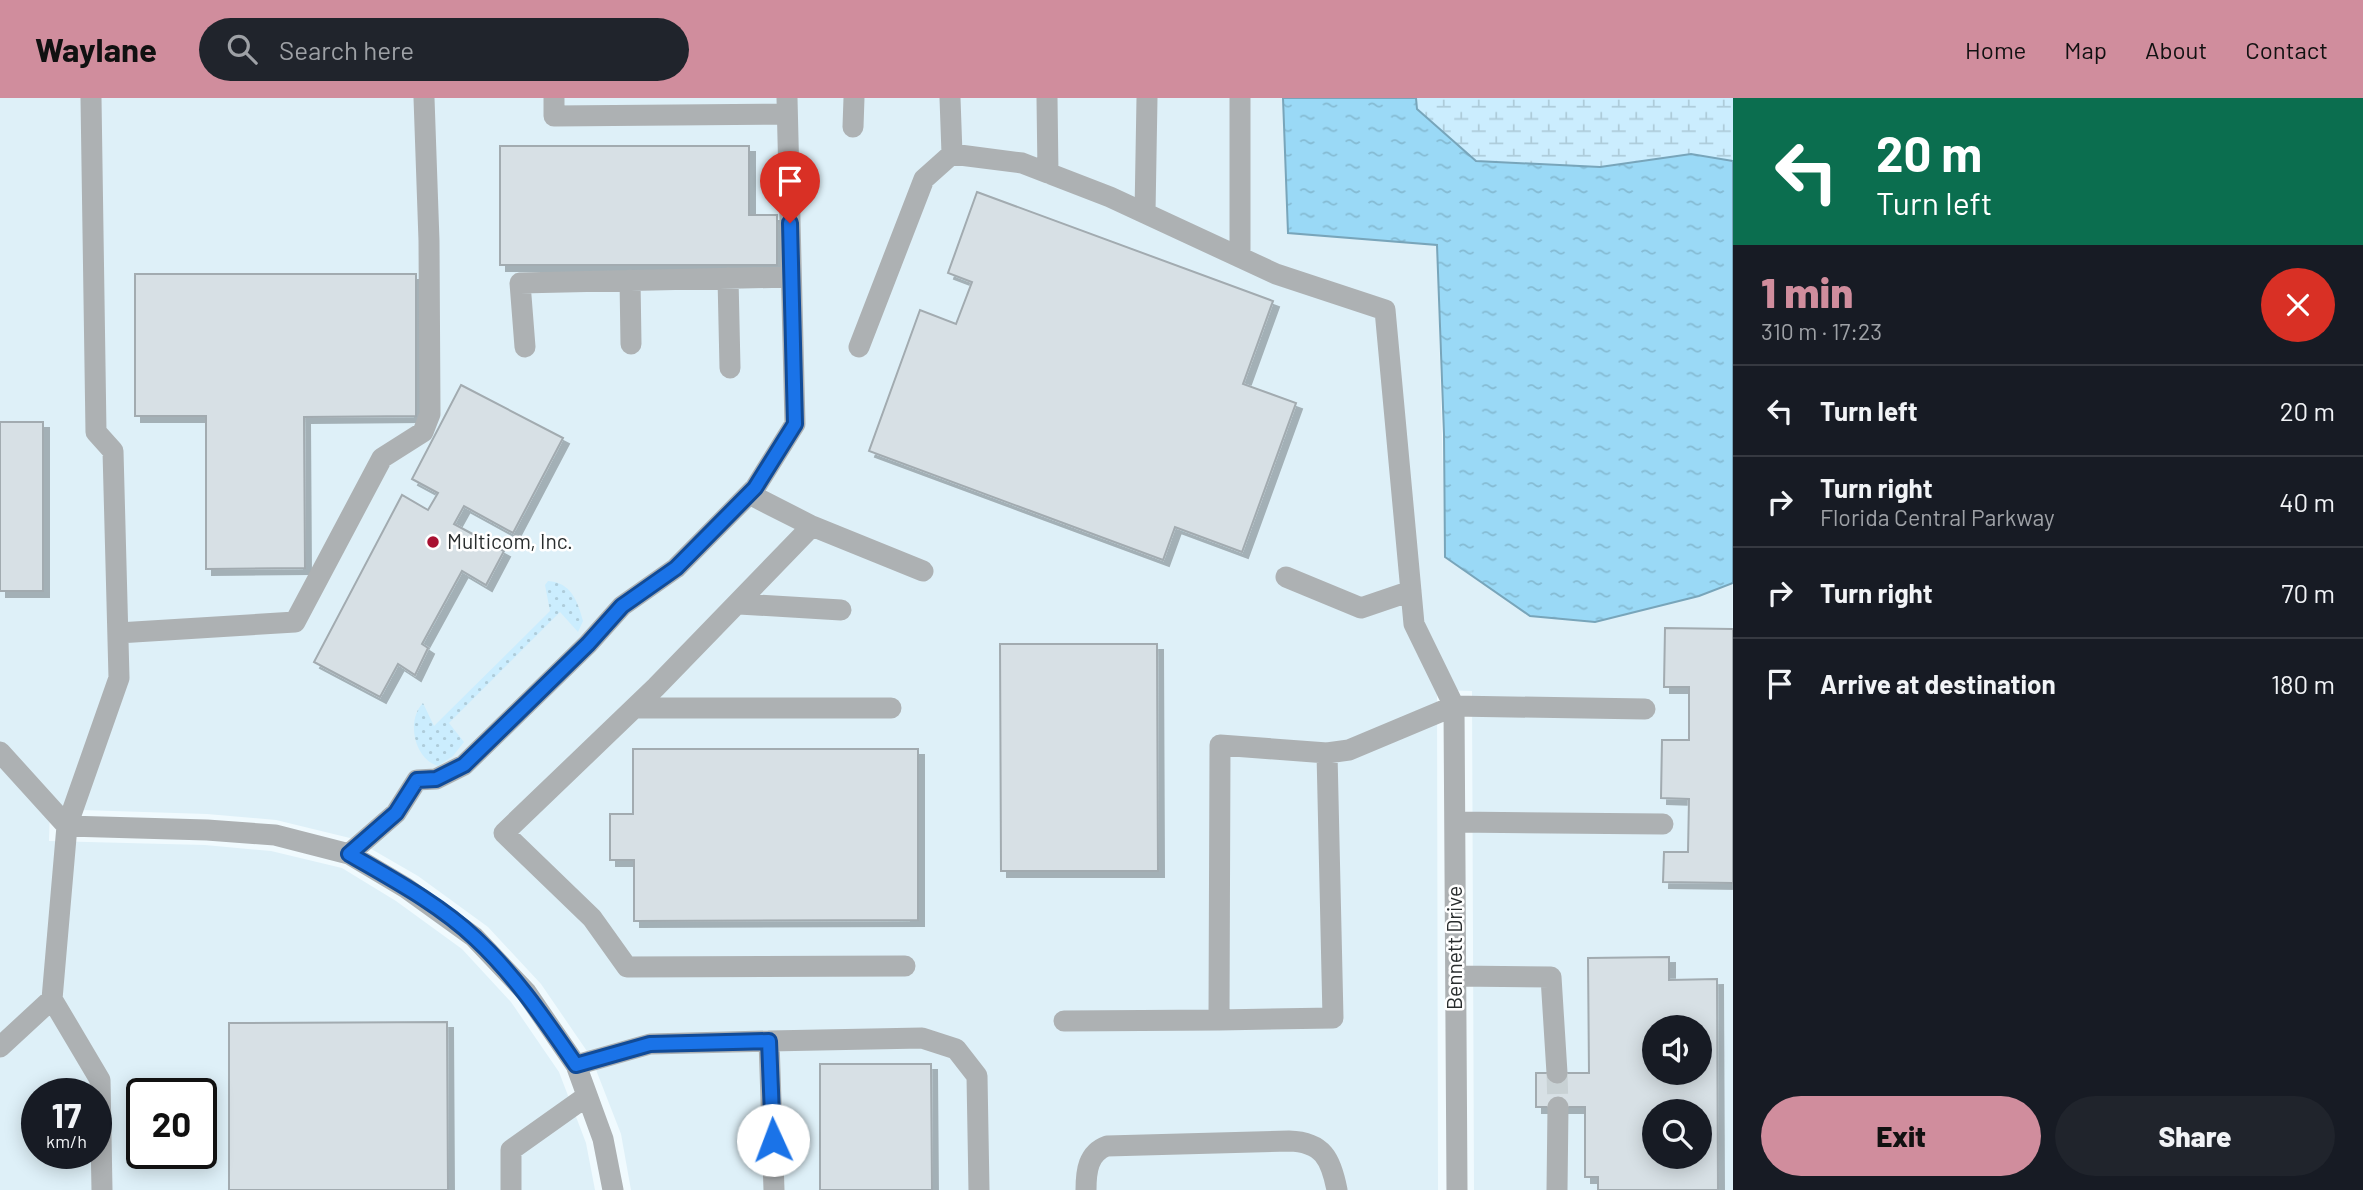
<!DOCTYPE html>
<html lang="en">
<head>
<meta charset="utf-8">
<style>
	body { margin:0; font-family:Barlow,sans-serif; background:#20242c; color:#f1f3f6; height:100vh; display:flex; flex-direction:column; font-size:26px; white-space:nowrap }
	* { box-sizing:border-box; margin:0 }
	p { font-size:23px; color:#9ea1a6 }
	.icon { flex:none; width:38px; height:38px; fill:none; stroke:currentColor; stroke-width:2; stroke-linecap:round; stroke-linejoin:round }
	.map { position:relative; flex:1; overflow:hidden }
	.side { display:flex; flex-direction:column; background:#171b24; width:630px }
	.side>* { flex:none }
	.guide { background:#0b6e4f; color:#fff; overflow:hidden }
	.fabs { position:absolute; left:1642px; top:917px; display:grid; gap:14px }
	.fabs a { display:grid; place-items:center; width:70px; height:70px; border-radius:50%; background:#171b24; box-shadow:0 4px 18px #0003; font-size:35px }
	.speed { position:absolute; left:21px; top:980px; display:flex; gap:14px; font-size:35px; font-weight:700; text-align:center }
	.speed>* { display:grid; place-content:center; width:91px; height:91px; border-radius:50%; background:#171b24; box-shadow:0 4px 18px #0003; line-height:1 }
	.speed small { font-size:18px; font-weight:400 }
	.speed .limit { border:4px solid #111; border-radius:10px; background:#fff; color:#111 }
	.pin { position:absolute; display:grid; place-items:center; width:60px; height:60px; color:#fff; margin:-72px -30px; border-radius:50% 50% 50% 0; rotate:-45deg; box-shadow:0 0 7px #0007 }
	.pin .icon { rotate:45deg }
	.me { position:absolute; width:77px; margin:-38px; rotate:358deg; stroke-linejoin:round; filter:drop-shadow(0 0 5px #0008) }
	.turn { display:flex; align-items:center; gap:24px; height:147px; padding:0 28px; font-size:32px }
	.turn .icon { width:91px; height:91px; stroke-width:2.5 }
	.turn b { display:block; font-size:49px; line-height:60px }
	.round { display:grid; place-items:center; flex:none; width:74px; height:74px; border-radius:37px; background:#20242c }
	.headline { display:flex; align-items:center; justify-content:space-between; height:119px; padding:0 28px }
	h1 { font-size:42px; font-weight:800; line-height:52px; color:#d08d9d }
	.primary-button { display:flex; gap:14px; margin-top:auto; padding:14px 28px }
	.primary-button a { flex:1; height:80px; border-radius:42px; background:#d08d9d; color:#111; font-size:28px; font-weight:800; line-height:80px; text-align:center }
	.primary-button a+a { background:#20242c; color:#f1f3f6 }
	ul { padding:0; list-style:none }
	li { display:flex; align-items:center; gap:21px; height:91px; padding:0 28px; border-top:2px solid #363941 }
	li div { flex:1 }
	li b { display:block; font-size:26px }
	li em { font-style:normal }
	header { display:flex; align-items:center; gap:42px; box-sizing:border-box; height:98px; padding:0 35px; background:#d08d9d; color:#111 }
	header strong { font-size:33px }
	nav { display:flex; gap:38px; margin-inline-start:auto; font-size:24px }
	.search { width:490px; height:63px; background:#20242c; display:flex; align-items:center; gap:18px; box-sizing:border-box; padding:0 24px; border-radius:38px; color:#9ea1a6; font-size:26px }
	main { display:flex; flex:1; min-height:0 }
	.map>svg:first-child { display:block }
</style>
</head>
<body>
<header>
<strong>Waylane</strong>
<div class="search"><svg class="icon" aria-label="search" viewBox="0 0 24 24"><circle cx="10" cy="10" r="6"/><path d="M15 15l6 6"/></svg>Search here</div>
<nav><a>Home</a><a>Map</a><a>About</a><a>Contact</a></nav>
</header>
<main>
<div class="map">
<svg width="1733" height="1092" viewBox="0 0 1733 1092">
	<defs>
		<pattern id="wetland-marsh" width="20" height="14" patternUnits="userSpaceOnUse" patternTransform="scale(1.75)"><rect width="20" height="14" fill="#cbedfe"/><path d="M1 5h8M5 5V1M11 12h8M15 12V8" fill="none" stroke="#aeccda"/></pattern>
		<pattern id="garden-dots" width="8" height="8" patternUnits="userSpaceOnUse" patternTransform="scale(1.75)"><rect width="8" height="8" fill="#cbedfe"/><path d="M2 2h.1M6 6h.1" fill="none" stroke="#aeccda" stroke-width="1.8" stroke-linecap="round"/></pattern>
		<pattern id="water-ripples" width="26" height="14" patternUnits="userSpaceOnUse" patternTransform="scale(1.75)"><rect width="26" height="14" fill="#9ad9f6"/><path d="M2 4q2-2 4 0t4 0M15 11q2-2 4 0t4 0" fill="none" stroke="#85bbd3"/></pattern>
		<filter id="shadow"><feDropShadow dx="6" dy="6" stdDeviation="0" flood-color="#0004"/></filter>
	</defs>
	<rect width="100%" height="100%" fill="#f0fafe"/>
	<path fill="#def0f8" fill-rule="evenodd" d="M 0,0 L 1283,0 L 1288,135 L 1437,147 L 1445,460 L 1595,524 L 1699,498 L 1733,485 L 1733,1092 L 1474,1092 L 1472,593 L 1437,592 L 1438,1092 L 631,1092 L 621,1036 L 591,959 L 541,886 L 488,829 L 418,778 L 354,741 L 276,722 L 207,716 L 50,711 L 49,743 L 205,747 L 271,753 L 342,770 L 396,803 L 462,851 L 511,904 L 559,974 L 586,1045 L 595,1092 L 0,1092 ZM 1654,929 L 1699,929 L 1699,975 L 1654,975 ZM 37,996 L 96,996 L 96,1055 L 37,1055 ZM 142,996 L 201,996 L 201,1055 L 142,1055 ZM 1654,1013 L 1699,1013 L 1699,1059 L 1654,1059 Z"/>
	<path fill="url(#wetland-marsh)" d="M 1416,0 L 1733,0 L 1733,63 L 1691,56 L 1600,69 L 1476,63 L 1417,11 Z"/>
	<path fill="url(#garden-dots)" d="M 548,483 C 571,484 578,504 583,523 L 578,534 L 560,514 L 449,625 L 464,644 L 453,658 L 438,668 C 414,661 406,622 423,605 L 434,628 L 550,513 L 545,487 Z"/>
	<path fill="url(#water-ripples)" stroke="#78a5ba" stroke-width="2" d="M 1283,0 L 1416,0 L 1417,11 L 1476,63 L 1600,69 L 1691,56 L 1733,63 L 1733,485 L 1699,498 L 1595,524 L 1530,518 L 1445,459 L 1444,336 L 1437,147 L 1288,135 Z"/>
	<path fill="#d7e0e5" stroke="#a2abb0" stroke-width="2" fill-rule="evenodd" filter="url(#shadow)" d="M 500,48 L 749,48 L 749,117 L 777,117 L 777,167 L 500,167 Z
		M 977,94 L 1273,203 L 1243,286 L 1296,305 L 1242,454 L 1175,429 L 1163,462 L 869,353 L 920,212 L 956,226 L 972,184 L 948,175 Z
		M 135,176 L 416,176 L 416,318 L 304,319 L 305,470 L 206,471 L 206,318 L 135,318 Z
		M 461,287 L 563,340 L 513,435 L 464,408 L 454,426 L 504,453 L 486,487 L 462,473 L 422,546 L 428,550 L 415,577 L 398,566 L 380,599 L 314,564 L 402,397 L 428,412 L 438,395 L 412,381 Z
		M 0,324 L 43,324 L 43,493 L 0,493 Z
		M 1665,530 L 1733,531 L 1733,785 L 1663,784 L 1664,754 L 1688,754 L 1689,701 L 1661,700 L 1662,642 L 1689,642 L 1689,589 L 1664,589 Z
		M 1000,546 L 1157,546 L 1158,773 L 1001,773 Z
		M 633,651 L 918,651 L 918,822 L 634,823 L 634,762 L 610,762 L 610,716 L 633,716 Z
		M 1669,859 L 1669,882 L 1717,881 L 1718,1092 L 1598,1092 L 1598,1079 L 1585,1079 L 1585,1009 L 1536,1009 L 1536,975 L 1589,975 L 1588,860 ZM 1654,929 L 1699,929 L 1699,975 L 1654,975 ZM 1654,1013 L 1699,1013 L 1699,1059 L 1654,1059 Z
		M 447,924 L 448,1092 L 229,1092 L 229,925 Z
		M 820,966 L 931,966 L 932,1092 L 820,1092 Z"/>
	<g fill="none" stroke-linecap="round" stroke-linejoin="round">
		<path stroke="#c8d1d4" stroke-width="21" stroke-dasharray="21 10" stroke-linecap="butt" d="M 1557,975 L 1558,1009"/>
		<path stroke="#adb1b3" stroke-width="21" d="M 91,0 L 96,334 L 113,353 L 119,580 L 67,728 L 52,901 L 100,982 L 102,1092
			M 554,0 L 554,18 L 787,16
			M 950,0 L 952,56
			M 1047,0 L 1048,75
			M 1240,0 L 1240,158
			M 853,29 L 854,0
			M 1145,115 L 1147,0
			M 728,180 L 730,270
			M 630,182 L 631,246
			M 525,249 L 520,185 L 791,179
			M 859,249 L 924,81 L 952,56 L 1022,65 L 1110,99 L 1276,176 L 1385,212 L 1414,526 L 1454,608 L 1457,1092
			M 749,396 L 812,428 L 923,473
			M 812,428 L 656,589 L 504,735 L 592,820 L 627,869 L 905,868
			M 1286,479 L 1361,510 L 1411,493
			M 739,506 L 841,512
			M 118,535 L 295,524 L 382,360 L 423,334 L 430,316 L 429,143 L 424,0
			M 635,610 L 891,610
			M 0,654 L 67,728
			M 1455,724 L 1663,726
			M 67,728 L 207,732 L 275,737 L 349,756 L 406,790 L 474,839 L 526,894 L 576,967 L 603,1041 L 613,1092
			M 349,756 L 396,715 L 417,682 L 436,681 L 464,667 L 588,546 L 622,508 L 676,470 L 755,390 L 795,326 L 787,0
			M 1456,878 L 1551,879 L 1557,975
			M 1219,922 L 1333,920 L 1327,655
			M 1064,923 L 1219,922 L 1220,647 L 1327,655 L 1349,652 L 1454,608 L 1645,611
			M 0,949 L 52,901
			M 576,967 L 650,946 L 769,943
			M 511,1092 L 511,1052 L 587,998
			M 774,1092 L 769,943 L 922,940 L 956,951 L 977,978 L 979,1092
			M 1086,1092 C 1086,1073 1088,1055 1107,1048 L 1289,1043 C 1323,1044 1331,1061 1337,1092
			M 1557,1092 L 1558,1009"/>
	</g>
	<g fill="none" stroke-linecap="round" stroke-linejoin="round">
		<g stroke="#114b97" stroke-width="18">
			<path id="route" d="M 773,1042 L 769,943 L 650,946 L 576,967 C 545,922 515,877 475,840 C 439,806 392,781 349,756 L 396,715 L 417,682 L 436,681 L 464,667 L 588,546 L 622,508 L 676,470 L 755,390 L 795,326 L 790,125"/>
		</g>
		<use href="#route" stroke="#1a73e8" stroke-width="12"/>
	</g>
	<circle fill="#a81031" stroke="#fff" stroke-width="2.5" cx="433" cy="444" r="7"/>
	<g text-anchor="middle" stroke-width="5" stroke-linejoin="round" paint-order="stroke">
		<g font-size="21" fill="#292d2e" stroke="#fff" text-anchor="start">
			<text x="447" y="451">Multicom, Inc.</text>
		</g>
		<g font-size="21" fill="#292d2e" stroke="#fff">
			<text transform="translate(1455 850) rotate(-90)" y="7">Bennett Drive</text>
		</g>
	</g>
</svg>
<div class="fabs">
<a><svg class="icon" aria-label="sound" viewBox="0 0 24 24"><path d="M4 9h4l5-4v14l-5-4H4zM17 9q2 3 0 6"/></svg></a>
<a><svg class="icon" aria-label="search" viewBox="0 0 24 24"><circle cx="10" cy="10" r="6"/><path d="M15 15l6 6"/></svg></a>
</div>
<div class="speed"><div>17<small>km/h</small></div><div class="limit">20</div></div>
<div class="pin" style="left:790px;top:125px;background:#d93025"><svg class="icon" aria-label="arrive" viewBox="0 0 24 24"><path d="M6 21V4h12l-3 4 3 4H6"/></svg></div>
<svg class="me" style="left:773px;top:1042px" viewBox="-20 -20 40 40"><circle r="19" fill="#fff"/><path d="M0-13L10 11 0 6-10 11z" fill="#1a73e8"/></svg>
</div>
<section class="side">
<div class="guide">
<div class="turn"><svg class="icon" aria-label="left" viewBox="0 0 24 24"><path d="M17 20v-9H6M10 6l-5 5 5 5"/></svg><div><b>20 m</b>Turn left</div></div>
</div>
<div class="headline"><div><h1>1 min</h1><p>310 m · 17:23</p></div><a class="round" style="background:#d93025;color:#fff"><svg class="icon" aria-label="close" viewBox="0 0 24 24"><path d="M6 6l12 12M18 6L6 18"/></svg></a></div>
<ul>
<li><svg class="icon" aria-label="left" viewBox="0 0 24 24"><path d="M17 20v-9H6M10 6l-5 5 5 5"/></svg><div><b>Turn left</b></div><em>20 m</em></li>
<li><svg class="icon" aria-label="right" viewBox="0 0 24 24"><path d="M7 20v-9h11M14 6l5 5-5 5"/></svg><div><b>Turn right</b><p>Florida Central Parkway</p></div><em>40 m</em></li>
<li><svg class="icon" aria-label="right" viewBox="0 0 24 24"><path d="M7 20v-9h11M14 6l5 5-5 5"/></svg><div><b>Turn right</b></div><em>70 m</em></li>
<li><svg class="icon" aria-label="arrive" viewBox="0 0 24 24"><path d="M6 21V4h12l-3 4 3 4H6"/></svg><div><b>Arrive at destination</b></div><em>180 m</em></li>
</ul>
<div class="primary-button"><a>Exit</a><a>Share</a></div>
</section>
</main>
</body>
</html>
